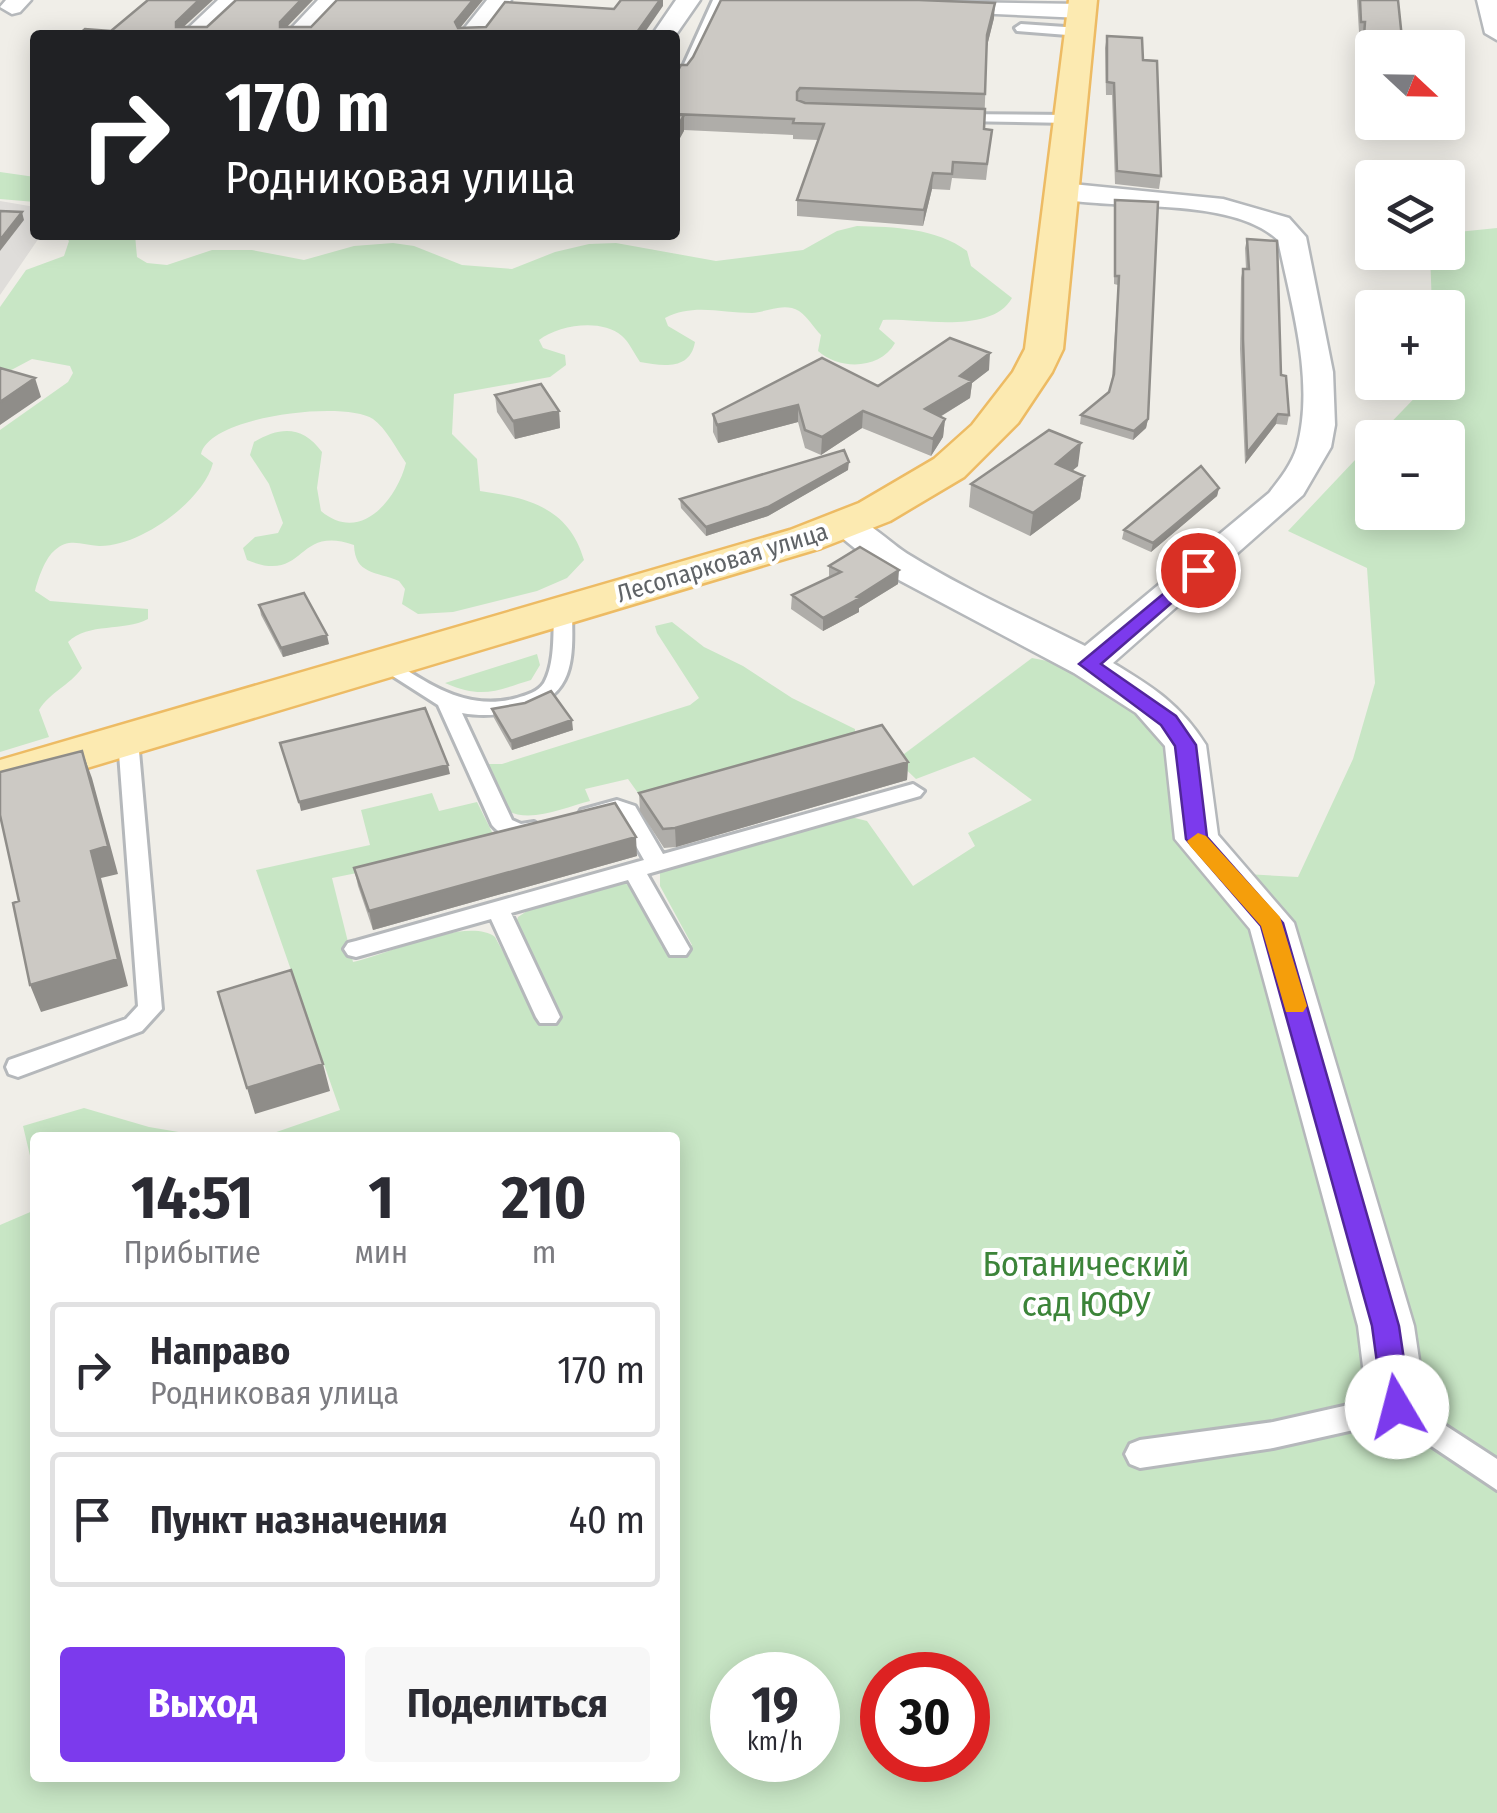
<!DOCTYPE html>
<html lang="ru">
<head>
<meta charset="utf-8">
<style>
	body { margin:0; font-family:"Fira Sans Condensed",sans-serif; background:#f7f7f7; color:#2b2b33; height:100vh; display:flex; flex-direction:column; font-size:38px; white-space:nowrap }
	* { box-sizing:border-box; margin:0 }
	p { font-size:32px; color:#7c7c81 }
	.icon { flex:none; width:55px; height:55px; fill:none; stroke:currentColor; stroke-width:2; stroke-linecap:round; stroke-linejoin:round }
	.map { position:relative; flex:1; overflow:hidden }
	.drawer { position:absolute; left:30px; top:1132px; width:650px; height:650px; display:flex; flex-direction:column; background:#fff; border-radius:10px; box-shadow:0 5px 25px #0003 }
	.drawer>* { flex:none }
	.hud { position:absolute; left:30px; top:30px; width:650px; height:210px; border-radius:10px; box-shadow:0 5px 25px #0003; background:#202124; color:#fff; overflow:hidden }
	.needle { width:65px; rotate:112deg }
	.fabs { position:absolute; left:1355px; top:30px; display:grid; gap:20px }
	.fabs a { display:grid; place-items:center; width:110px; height:110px; border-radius:10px; background:#fff; box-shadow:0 5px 25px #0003; font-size:50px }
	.speed { position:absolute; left:710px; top:1652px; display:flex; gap:20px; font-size:50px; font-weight:700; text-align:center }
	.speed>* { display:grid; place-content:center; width:130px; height:130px; border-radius:50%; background:#fff; box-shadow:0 5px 25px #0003; line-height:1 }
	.speed small { font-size:25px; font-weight:400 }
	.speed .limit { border:15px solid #d22; background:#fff; color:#111 }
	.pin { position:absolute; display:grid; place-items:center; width:85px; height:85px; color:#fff; margin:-42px; border:5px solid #fff; border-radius:50%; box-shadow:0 2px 10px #0007 }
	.me { position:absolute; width:110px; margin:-55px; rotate:352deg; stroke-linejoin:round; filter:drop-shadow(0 0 8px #0008) }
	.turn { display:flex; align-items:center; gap:35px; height:210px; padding:0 30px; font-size:45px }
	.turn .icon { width:130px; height:130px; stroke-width:2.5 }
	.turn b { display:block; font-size:70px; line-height:85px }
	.eta { display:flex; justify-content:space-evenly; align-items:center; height:170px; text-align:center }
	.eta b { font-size:60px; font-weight:700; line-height:70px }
	.primary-button { display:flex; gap:20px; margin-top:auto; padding:20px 30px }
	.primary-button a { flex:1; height:115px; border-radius:10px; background:#7c3aed; color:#fff; font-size:40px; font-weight:700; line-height:115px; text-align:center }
	.primary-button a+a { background:#f7f7f7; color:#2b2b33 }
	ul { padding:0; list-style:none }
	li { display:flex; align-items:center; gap:30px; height:135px; margin:0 20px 15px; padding:0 10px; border:5px solid #e1e1e2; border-radius:10px }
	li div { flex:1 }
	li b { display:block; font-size:38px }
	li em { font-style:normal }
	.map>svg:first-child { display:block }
</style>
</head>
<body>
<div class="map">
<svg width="1497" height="1813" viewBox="0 0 1497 1813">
	<rect width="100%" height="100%" fill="#f0eee8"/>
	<path fill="#dfddda" d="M 0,201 L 35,207 L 35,235 L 41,235 L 0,295 Z"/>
	<path fill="#c8e6c5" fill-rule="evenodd" d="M 0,172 L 35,177 L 35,202 L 0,199 Z
		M 857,226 C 894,227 936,228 967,251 L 971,266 L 1012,298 C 991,335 919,318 883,320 L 879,329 L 895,343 C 880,370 839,370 818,351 L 821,335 C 814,328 807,316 799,311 C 784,302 767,312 752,313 C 722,313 693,303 665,318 L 668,326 L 695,342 C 690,371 662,366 640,362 C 634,353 629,342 622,336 C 601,318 559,325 539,340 L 543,348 L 565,355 L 566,365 L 550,377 L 454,394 L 452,434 L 477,459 L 480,491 C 529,498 569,508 584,560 L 567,578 L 537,591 L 453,612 L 418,614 L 402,604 L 405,589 L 399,581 C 376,571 355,575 354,545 C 294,524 307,585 247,560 L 243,548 L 255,537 L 278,533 L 283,523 L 269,484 L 250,455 L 254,442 C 281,426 303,426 322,452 L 317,488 L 321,511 C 360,544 396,501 406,463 C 397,450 386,428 373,419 C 344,400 209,416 201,454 L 213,463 C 203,501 140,547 99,546 C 83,545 69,537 55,550 C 45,558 38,579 35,591 L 50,601 L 148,609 L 148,619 C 123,632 89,622 68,642 L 82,668 C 69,686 50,692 39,710 L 49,737 L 0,752 L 0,430 L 68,382 L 73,373 L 70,366 L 32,359 L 0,376 L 0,307 L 26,270 L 64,256 L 69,241 L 64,235 L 135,235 L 137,257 L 147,263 L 167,265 L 212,250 L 252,250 L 304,260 L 354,246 L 393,243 L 414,246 L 462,265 L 512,269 L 555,252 L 589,244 L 616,243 L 716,261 L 803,250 L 837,231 Z
		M 1497,228 L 1497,1813 L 0,1813 L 0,1225 L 35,1210 L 35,1778 L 675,1778 L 675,1138 L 262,1137 L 340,1110 L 256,870 L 370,845 L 361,810 L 432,793 L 439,811 L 477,802 L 495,838 L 441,856 L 332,878 L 353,962 C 387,955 467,916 495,937 L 540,1021 L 557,1011 L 516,923 L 518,917 L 527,911 L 625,883 L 636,892 L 662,947 L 678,949 L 692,945 L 660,886 L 660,870 L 847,816 L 867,821 L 913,886 L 975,846 L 968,833 L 1032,800 L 974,757 L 916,779 L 896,760 L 1032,658 L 1068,665 L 1157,722 L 1211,872 L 1298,877 L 1353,759 L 1375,683 L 1367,568 L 1288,531 L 1372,442 L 1372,512 L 1448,512 L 1448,438 L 1377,437 L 1429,383 L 1448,382 L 1448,308 L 1432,307 L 1430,253 L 1448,252 L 1448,233 ZM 732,1675 L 818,1675 L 818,1760 L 732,1760 ZM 882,1675 L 968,1675 L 968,1760 L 882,1760 Z
		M 672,622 L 704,647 L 743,666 L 792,698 L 855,729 L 855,738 L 761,765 L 638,793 L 628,779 L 585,789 L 590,801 C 565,807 526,826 504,808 L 487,764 L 502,764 L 690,705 L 699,698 L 657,633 L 655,626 Z
		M 537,654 L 540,665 L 531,680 C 495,691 482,699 445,683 Z
		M 84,1108 L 149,1127 L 208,1137 L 35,1138 L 35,1177 L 23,1126 Z"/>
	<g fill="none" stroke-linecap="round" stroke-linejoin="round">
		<g stroke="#b5b8bb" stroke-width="6">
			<path id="lane" d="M 713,0 L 725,0 L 690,70 L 680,73 Z
				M 1021,24 L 1080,28 L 1086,32 L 1080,36 L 1017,31 L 1015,28 Z
				M 952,114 L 1069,115 L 1076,119 L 1069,123 L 957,121 L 950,117 Z
				M 563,607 L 572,613 C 573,658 575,695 525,709 C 503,715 484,717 462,713 L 512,820 L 521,824 L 534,822 L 545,829 L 542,834 C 523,839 505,841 492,825 L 438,705 L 377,666 L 387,660 L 394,662 C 433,687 469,711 517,698 C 527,695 538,692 544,683 C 555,663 553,635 554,613 Z
				M 128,733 L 138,740 L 162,1009 L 142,1031 L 18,1077 L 9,1074 L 6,1067 L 9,1060 L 126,1019 L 138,1006 L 118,740 Z
				M 913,784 L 924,791 L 920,796 L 647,874 L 690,949 L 686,955 L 670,955 L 628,880 L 511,913 L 560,1017 L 556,1023 L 540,1023 L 536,1017 L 491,919 L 356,957 L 348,955 L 344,949 L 348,943 L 356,941 L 644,860 L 619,816 L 589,822 L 578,815 L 581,810 L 617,800 L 635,806 L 663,854 Z
				M 1397,1394 L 1497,1459 L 1497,1490 L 1394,1421 L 1273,1448 L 1140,1468 L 1130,1464 L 1125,1454 L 1130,1444 L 1140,1440 L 1273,1422 Z"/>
		</g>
		<g stroke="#b5b8bb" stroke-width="5">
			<path id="street" d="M 6,0 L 31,0 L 20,12 L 12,14 L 0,7 Z
				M 218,0 L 244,0 L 207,35 L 181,35 Z
				M 318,0 L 343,0 L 310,35 L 285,35 Z
				M 487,0 L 511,0 L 484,35 L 459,35 Z
				M 676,0 L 700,0 L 675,36 L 652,35 Z
				M 827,0 L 1082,4 L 1094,11 L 1082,18 L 839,7 Z
				M 1477,0 L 1497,0 L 1497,40 L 1485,33 Z
				M 1062,183 L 1223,199 L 1289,218 L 1306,237 L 1333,372 L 1335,425 L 1331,447 L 1303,495 L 1113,663 C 1154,688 1180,704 1206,745 L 1218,835 L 1294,923 L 1414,1326 L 1426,1407 L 1417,1425 L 1397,1433 L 1377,1425 L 1368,1407 L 1358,1326 L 1250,929 L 1175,839 L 1165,746 L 1136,713 L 1074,673 L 884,572 L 825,524 L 830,516 C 862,509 885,541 911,556 C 966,590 1027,617 1085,646 L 1269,493 C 1280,479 1292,464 1297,447 C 1315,381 1291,304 1278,240 C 1230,195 1114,212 1052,197 L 1048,191 L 1052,185 Z"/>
		</g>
		<g stroke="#edbb64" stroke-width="5">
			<path id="primary" d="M 1069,0 L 1097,0 L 1063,349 L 1052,372 L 1018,423 L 964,477 L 890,521 L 821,548 L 0,794 L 0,760 L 790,530 L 859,503 L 934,459 L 972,425 L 1013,372 L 1025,349 Z"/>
		</g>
		<use href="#lane" fill="#fff" fill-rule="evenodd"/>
		<use href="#street" fill="#fff" fill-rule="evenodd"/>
		<use href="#primary" fill="#fceab1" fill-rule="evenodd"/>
	</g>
	<path fill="#afada9" d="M 1357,0 L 1398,0 L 1372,48 L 1372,76 L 1359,75 L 1362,32 L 1359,32 Z
		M 994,18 L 987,46 L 984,129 L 992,130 L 986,180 L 952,178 L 950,190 L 932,189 L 923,226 L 797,216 L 797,200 L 818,140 L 793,139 L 793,135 L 684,130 L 675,147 L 687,65 Z
		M 1107,36 L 1143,60 L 1161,176 L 1159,189 L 1115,184 L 1112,95 L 1106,95 L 1105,48 Z
		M 1115,200 L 1148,419 L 1146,428 L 1133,440 L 1080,424 L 1081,415 L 1109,392 L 1112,378 L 1118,285 L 1114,284 Z
		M 1247,239 L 1281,375 L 1289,415 L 1287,425 L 1276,424 L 1245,464 L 1240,349 L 1241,278 L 1243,269 L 1246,269 L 1245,248 Z
		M 989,370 L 972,383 L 970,398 L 940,417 L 945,419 L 943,437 L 931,456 L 862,428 L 821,455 L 805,448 L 798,422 L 718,443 L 713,432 L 713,414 L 878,386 Z
		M 495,395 L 559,411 L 560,428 L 515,439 L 497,412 Z
		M 1078,466 L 1072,471 L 1084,476 L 1080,499 L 1030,536 L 969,507 L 971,484 Z
		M 848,470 L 768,516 L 706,536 L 681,508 L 680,499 Z
		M 1219,488 L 1217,496 L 1151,552 L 1122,539 L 1124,530 Z
		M 829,566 L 898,584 L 859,608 L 859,612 L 823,631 L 791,609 L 792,595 L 829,578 Z
		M 259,605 L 329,644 L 283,657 L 261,615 Z
		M 492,709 L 573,730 L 512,750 L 494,718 Z
		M 908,762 L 907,780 L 676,847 L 664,848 L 640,811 L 639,793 Z
		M 637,856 L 373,930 L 358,886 L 354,868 Z"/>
	<path fill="#8f8d89" d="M 199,0 L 213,0 L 178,32 L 178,35 L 176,22 Z
		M 301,0 L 313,0 L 282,32 L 280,22 Z
		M 473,0 L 483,0 L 456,33 L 455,22 Z
		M 660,0 L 663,0 L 663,6 L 643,35 L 635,35 Z
		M 995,3 L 994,18 L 986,50 L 987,35 Z
		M 684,115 L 684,131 L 675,147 L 675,131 Z
		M 933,173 L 932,189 L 923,226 L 924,210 Z
		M 22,212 L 24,220 L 0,251 L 0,240 Z
		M 990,353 L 989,370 L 972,383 L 970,398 L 923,427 L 925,409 L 960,376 Z
		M 35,378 L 41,397 L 0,425 L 0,402 Z
		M 798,405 L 798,422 L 718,443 L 717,425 Z
		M 559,411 L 560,428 L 515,439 L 513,421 Z
		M 863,411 L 862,428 L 821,455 L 822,437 Z
		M 1278,414 L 1276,424 L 1245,464 L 1247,453 Z
		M 945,419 L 943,437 L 931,456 L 933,439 Z
		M 1148,419 L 1146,428 L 1133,440 L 1134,431 Z
		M 1081,443 L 1078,466 L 1053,486 L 1056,464 Z
		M 849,462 L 848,470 L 768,516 L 706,536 L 706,527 Z
		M 1084,476 L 1080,499 L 1030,536 L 1033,513 Z
		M 1219,488 L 1217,496 L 1151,552 L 1153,543 Z
		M 899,570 L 898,584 L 859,608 L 859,612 L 823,631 L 823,618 Z
		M 327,635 L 329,644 L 283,657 L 281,648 Z
		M 572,720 L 573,730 L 512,750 L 511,741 Z
		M 82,751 L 92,778 L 118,874 L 101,878 L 128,986 L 41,1012 L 30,985 Z
		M 908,762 L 907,780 L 676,847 L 675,828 Z
		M 448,765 L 450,774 L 301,811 L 299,802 Z
		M 636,837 L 637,856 L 373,930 L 369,911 Z
		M 323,1064 L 330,1091 L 255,1114 L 247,1088 Z"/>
	<path fill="#ccc9c4" stroke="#8f8d89" stroke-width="2.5" d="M 148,0 L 199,0 L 176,22 L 176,27 L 207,27 L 236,0 L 301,0 L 280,22 L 280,27 L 311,27 L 337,0 L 473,0 L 455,22 L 458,28 L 486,27 L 505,2 L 614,9 L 621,0 L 660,0 L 635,35 L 78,35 L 85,29 L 111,31 Z
		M 721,0 L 919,0 L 995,3 L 987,35 L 985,94 L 800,88 L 797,92 L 797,100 L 805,103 L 985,109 L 984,129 L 992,130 L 987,164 L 953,162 L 952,174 L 933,173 L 924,210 L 797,200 L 824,124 L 793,123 L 794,119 L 675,114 L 675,76 L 681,65 L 687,65 L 693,57 Z
		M 1360,0 L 1398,0 L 1403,48 L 1372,48 L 1372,65 L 1362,64 L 1365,22 L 1361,22 Z
		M 1107,36 L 1142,38 L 1143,60 L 1157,61 L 1161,176 L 1117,171 L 1114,83 L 1107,82 Z
		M 675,115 L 684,115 L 675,131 Z
		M 1115,200 L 1158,202 L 1148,419 L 1134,431 L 1081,415 L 1109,392 L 1114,374 L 1119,276 L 1115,276 Z
		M 0,211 L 22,212 L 0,240 Z
		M 1247,239 L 1277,241 L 1281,375 L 1286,376 L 1289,415 L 1278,414 L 1247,453 L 1243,339 L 1243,269 L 1249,269 Z
		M 950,338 L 990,353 L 960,376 L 972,381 L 925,409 L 945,419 L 933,439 L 863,411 L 822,437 L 805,430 L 798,405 L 717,425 L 713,414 L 822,358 L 878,386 Z
		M 0,368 L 35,378 L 0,402 Z
		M 541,384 L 559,411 L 513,421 L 495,395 Z
		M 1049,430 L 1081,443 L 1056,464 L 1084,476 L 1033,513 L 971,484 Z
		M 844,450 L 849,462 L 768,507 L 706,527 L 680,499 Z
		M 1201,466 L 1219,488 L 1153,543 L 1124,530 Z
		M 860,547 L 899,570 L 857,597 L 860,598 L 823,618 L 792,595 L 841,572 L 829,566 Z
		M 304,593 L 327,635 L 281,648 L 259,605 Z
		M 551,691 L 572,720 L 511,741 L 492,709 L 525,703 Z
		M 425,708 L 448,765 L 299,802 L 280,743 Z
		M 882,725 L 908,762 L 675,828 L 663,829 L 639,793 Z
		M 82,751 L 108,846 L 91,851 L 118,959 L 30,985 L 13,903 L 19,901 L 0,815 L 0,772 Z
		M 615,803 L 636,837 L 369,911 L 354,868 Z
		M 291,970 L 323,1064 L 247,1088 L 218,992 Z"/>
	<path fill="#7c3aed" stroke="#51269a" stroke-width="2.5" d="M 1198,565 L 1208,570 L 1205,574 L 1101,664 L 1176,716 L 1196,745 L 1207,837 L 1283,923 L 1399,1326 L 1411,1407 L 1407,1416 L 1397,1420 L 1387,1416 L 1383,1407 L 1372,1326 L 1261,926 L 1186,839 L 1175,746 L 1161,725 L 1079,664 Z"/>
	<path fill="#f59e0b" d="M 1198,833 L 1206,836 L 1280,917 L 1307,1006 L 1303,1012 L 1286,1012 L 1261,926 L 1190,846 L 1187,841 Z"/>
	<g text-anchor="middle" stroke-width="8" stroke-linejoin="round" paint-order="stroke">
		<g font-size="25" fill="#5f6367" stroke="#fff">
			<text transform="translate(722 562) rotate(-17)" y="9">Лесопарковая улица</text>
		</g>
		<g font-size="35" fill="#3c8439" stroke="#fff">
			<text x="1086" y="1276">Ботанический<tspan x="1086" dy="40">сад ЮФУ</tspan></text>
		</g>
	</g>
</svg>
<div class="fabs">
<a><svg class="needle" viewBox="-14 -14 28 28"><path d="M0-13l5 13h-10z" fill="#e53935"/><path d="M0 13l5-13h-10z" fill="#7c7c81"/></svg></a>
<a><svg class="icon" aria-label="layers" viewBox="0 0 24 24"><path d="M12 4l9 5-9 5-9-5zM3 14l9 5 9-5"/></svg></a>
<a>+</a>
<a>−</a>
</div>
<div class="speed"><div>19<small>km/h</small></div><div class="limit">30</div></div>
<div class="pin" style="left:1198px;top:570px;background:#d93025"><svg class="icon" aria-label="arrive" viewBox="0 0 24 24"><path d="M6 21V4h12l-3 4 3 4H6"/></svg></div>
<svg class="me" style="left:1397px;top:1407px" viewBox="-20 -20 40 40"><circle r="19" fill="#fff"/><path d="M0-13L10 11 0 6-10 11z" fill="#7c3aed"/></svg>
<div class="hud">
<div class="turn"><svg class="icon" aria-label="right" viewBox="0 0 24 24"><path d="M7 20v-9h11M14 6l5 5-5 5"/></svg><div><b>170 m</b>Родниковая улица</div></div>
</div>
<section class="drawer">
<div class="eta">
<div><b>14:51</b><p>Прибытие</p></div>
<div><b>1</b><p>мин</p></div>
<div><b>210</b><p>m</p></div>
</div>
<ul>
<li><svg class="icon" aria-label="right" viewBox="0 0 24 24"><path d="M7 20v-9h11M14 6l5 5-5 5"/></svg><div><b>Направо</b><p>Родниковая улица</p></div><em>170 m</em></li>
<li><svg class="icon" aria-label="arrive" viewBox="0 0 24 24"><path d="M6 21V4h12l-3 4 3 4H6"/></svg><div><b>Пункт назначения</b></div><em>40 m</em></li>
</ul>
<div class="primary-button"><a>Выход</a><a>Поделиться</a></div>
</section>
</div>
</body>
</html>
